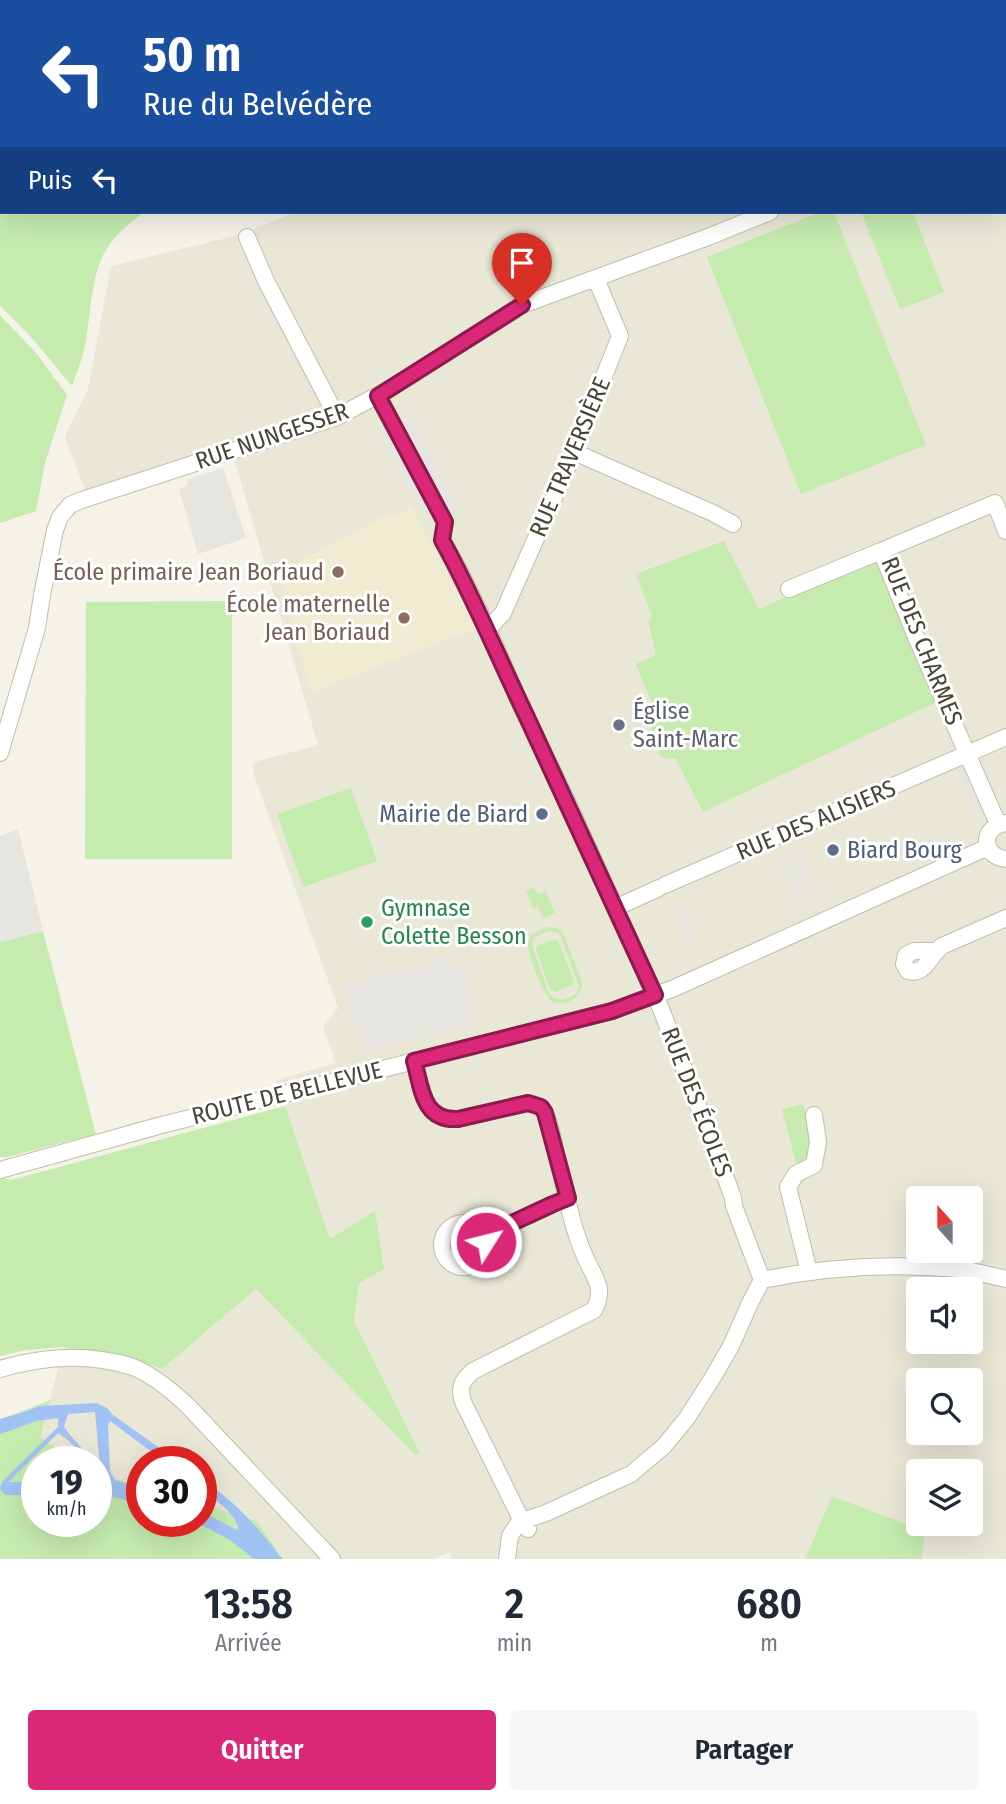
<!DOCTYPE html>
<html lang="fr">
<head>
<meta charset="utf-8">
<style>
	body { margin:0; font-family:"Fira Sans Condensed",sans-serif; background:#f6f6f7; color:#1f2937; height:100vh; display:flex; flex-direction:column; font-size:26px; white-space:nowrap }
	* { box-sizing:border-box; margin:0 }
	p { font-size:23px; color:#747a83 }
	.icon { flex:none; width:38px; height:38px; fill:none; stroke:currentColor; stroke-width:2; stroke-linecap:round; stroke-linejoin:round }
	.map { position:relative; height:1559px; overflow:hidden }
	.side { display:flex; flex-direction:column; background:#fff; flex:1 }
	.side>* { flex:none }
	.banner { position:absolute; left:0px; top:0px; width:1006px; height:214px; box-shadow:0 7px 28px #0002; background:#1a4fa0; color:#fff; overflow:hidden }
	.needle { width:46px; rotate:339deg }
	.fabs { position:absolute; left:906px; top:1186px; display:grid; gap:14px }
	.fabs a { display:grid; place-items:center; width:77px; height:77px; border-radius:7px; background:#fff; box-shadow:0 7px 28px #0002; font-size:35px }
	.speed { position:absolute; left:21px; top:1446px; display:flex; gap:14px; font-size:35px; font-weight:700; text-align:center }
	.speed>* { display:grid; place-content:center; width:91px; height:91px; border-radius:50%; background:#fff; box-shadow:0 7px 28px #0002; line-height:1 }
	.speed small { font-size:18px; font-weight:400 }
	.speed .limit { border:10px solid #d22; background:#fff; color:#111 }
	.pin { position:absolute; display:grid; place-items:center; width:60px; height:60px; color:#fff; margin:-72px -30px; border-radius:50% 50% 50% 0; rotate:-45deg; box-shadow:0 0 7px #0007 }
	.pin .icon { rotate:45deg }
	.me { position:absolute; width:77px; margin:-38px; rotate:54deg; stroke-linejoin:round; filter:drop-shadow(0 0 5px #0008) }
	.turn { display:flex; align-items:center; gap:24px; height:147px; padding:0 28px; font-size:32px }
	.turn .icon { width:91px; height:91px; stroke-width:2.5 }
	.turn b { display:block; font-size:49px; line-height:60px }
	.then { display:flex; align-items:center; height:66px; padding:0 28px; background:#0003; gap:14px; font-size:26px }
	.eta { display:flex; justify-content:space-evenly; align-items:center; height:119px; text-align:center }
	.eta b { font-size:42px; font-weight:600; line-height:49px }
	.button { display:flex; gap:14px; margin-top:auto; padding:14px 28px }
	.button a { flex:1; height:80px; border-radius:7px; background:#db2777; color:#fff; font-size:28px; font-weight:600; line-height:80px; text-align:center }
	.button a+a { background:#f6f6f7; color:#1f2937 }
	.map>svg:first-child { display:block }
</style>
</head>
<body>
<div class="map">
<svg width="1006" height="1559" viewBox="0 0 1006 1559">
	<rect width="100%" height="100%" fill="#f5f3e8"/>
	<path fill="#e9e7d6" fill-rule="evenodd" d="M 809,0 L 1006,0 L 1006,1559 L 922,1559 L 925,1531 L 832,1496 L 805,1559 L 452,1559 L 449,1552 L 435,1559 L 283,1559 L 257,1521 L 201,1504 L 201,1461 L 142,1461 L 142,1487 L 96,1473 L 96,1461 L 74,1461 L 39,1437 L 64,1347 L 136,1360 L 162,1369 L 256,1289 L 415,1455 L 420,1453 L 354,1321 L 359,1283 L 374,1212 L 330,1239 L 276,1080 L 336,1063 L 323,1027 L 338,1008 L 254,775 L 253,767 L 255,762 L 318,745 L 234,459 L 90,502 L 65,439 L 66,434 L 88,389 L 111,266 L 243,234 L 295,212 L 1004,212 L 1004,2 L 801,2 ZM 919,1199 L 971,1199 L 971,1251 L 919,1251 ZM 919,1290 L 971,1290 L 971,1342 L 919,1342 ZM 919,1381 L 971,1381 L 971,1433 L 919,1433 ZM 919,1472 L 971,1472 L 971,1524 L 919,1524 Z"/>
	<path fill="#efecd1" d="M 411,507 L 477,628 L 312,692 L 277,574 L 391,512 L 394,516 Z"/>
	<path fill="#c5ebaf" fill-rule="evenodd" d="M 41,0 L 226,0 L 226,2 L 41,2 Z
		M 0,113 L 2,113 L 2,212 L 144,212 C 131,223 115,234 106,250 C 90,275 91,321 84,350 C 81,362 76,374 72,386 L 31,337 L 0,306 Z
		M 821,212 L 834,212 L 926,445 L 801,494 L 707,257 Z
		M 861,212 L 913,212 L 944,292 L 900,309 Z
		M 0,315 L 37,354 L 67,395 L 45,463 L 36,511 L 0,523 Z
		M 724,541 L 759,609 L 875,558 L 937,702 L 703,812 L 676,759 L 661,757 L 650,724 L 658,717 L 636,664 L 656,655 L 648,621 L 652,616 L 636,574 Z
		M 232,601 L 232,859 L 85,859 L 86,602 Z
		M 351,788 L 377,861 L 303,887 L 277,814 Z
		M 534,887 L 538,895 L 546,891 L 555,913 L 543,918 L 538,906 L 533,908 L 526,891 Z
		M 548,927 L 557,928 L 563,933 L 582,982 C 582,999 566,1006 552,1002 C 544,995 529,958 528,947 C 528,941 529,940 531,935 ZM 549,931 L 556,932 L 560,935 L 579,985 L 575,994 C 566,1000 556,1003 549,993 L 533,949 L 532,942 L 535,937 Z
		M 43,931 L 96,1134 L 8,1157 L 0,1157 L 0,942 Z
		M 555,939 L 558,941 L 574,981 L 572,985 L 556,992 L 550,989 L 536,950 L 537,946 Z
		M 803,1104 C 809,1124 815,1140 808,1161 L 796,1163 L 782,1109 Z
		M 285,1106 L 330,1239 L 375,1211 L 384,1269 L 359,1283 L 354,1321 L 420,1453 L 415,1455 L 256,1289 L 162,1369 L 136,1360 L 65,1347 L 26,1350 L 0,1356 L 0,1177 L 11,1180 Z
		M 50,1400 L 40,1437 L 74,1461 L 37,1461 L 37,1521 L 96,1521 L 96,1473 L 142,1487 L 142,1521 L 201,1521 L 201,1504 L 257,1521 L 283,1559 L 0,1559 L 0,1420 Z
		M 832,1496 L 925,1531 L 922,1559 L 805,1559 Z"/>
	<path fill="#e6e5e0" d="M 409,413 L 462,509 L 452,515 L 442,497 L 420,509 L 376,430 Z
		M 223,468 L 246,538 L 198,554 L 179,489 L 186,486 L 189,479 Z
		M 969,769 L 986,808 L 975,813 L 958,774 Z
		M 18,829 L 43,931 L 0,942 L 0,836 Z
		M 942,835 L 954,844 L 903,866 L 898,854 Z
		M 800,846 L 821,893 L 810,898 L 789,850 Z
		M 788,853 L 807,898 L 797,903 L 778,857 Z
		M 681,902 L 696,937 L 685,941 L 671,906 Z
		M 449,955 L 452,964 L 456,966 L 463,963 L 479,1009 L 471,1013 L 470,1016 L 473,1023 L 430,1038 L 407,1038 L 364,1053 L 341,986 L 376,975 L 384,970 L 396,973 Z"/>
	<path fill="#a1c3f4" d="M 96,1403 L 107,1408 L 113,1415 L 178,1461 L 164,1461 L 110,1421 L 108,1426 L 110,1471 L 115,1480 L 142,1489 L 142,1504 L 96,1493 L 96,1479 L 98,1477 L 96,1465 L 100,1467 L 95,1412 L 68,1414 L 64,1427 L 71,1436 L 93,1461 L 87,1461 L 68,1440 L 58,1433 L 8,1482 L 37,1482 L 37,1495 L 5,1495 L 0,1489 L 2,1482 L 58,1427 L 58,1418 L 37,1421 L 0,1434 L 0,1419 L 24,1412 L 40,1406 Z
		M 201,1479 C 234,1500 259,1528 282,1559 L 254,1559 L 230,1540 L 194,1521 L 201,1521 L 201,1511 L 237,1530 L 238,1528 C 236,1513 213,1498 201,1489 Z"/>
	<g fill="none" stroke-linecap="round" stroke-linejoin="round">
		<g stroke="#c1bdaa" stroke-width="18">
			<path id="minor" d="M 1004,121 L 1006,120
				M 247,237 L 266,281 L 337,417
				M 378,396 L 445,522 L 442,540 L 459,570 L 488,629 L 523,710 L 567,801 L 661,1009 L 728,1184 L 733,1198 L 734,1206 L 762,1280
				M 574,452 L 713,513 L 733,524
				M 789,589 L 881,551
				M 488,629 L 503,613 L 574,452 L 620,336 L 596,279
				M 0,753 L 37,628 L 42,595 L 55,530 L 60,517 L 70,505 L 82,500 L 337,417 L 393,387 L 522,305 L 708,237 L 770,212
				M 1006,823 C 981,826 980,856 1006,859
				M 998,824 L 916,637 L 881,551 L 995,503 L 1006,531
				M 665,885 L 1006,737
				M 615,908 L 659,888
				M 935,951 L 914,951 L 906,955 L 904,964 L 908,971 C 925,976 930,955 942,946 L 1006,918
				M 414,1061 C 422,1088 422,1121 458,1119 L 528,1103 C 535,1104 542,1106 545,1113 C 551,1124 552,1138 555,1150 C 566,1189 571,1230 589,1265 C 598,1283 604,1291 594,1310 L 473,1371 C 461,1381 458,1389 464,1404 L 520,1517 L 528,1529
				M 0,1170 L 158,1126 L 612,1011 L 672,989 L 988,847
				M442 1245a22 22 0 1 1 44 0a22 22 0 1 1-44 0Z
				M 484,1236 L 553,1204 L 568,1198
				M 809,1272 L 788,1187 L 796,1174 L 814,1165 L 818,1142 L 814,1115
				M 762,1280 C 826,1267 893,1263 958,1269 C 974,1271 990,1275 1006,1279
				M 0,1369 C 43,1356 86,1353 130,1366 C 151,1373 172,1391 188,1406 L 332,1559
				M 507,1559 L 510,1536 L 517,1525 L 528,1519 L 546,1513 L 631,1474 L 664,1446 L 687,1418 L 713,1377 L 731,1346 L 750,1303 L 762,1280"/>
		</g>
		<use href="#minor" stroke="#fff" stroke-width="16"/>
	</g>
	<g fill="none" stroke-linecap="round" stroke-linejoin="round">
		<g stroke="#8e194d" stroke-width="18">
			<path id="route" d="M 486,1242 L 484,1236 L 553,1204 L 568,1198 L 545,1113 L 541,1107 L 528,1103 L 458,1119 C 422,1121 422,1088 414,1061 L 612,1011 L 655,995 C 612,901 569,807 525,713 C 497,655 473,596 442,540 L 445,522 L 378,396 L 522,305"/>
		</g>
		<use href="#route" stroke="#db2777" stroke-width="12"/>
	</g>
	<g fill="#8d6e63" stroke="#fff" stroke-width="2.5">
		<circle cx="338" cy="572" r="7"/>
		<circle cx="404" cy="618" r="7"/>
	</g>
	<circle fill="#6b7280" stroke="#fff" stroke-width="2.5" cx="619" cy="725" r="7"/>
	<g fill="#5c6f8a" stroke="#fff" stroke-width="2.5">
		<circle cx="542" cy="814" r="7"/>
		<circle cx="833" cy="850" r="7"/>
	</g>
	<circle fill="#2e9e5b" stroke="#fff" stroke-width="2.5" cx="367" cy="922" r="7"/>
	<g text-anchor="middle" stroke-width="6" stroke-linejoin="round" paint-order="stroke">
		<g font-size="24" fill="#494536" stroke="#fff">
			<text transform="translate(272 436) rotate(-19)" y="8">RUE NUNGESSER</text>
			<text transform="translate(570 457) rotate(-67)" y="8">RUE TRAVERSIÈRE</text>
			<text transform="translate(922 641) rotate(68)" y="8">RUE DES CHARMES</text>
			<text transform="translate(816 820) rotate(-23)" y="8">RUE DES ALISIERS</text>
			<text transform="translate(287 1093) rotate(-14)" y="8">ROUTE DE BELLEVUE</text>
			<text transform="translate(697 1102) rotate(69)" y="8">RUE DES ÉCOLES</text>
		</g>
		<g font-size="24" fill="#785e54" stroke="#fff" text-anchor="end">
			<text x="324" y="580">École primaire Jean Boriaud</text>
			<text x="390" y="612">École maternelle<tspan x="390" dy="28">Jean Boriaud</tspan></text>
		</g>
		<g font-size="24" fill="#5b616d" stroke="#fff" text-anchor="start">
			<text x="633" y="719">Église<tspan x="633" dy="28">Saint-Marc</tspan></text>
		</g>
		<g font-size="24" fill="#4e5e75" stroke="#fff" text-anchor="end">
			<text x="528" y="822">Mairie de Biard</text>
			<text x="847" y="858" text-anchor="start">Biard Bourg</text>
		</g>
		<g font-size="24" fill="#27864d" stroke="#fff" text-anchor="start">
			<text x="381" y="916">Gymnase<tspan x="381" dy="28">Colette Besson</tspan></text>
		</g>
	</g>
</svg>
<div class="fabs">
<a><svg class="needle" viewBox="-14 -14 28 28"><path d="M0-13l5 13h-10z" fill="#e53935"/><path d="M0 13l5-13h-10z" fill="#747a83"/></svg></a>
<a><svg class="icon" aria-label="sound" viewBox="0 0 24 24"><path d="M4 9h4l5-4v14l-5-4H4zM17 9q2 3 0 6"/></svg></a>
<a><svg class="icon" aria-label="search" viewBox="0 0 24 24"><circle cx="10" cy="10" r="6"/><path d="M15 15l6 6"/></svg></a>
<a><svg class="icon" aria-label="layers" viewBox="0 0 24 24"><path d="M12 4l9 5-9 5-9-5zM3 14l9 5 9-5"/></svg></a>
</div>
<div class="speed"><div>19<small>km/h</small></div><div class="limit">30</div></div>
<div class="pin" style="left:522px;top:305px;background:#d93025"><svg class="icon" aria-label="arrive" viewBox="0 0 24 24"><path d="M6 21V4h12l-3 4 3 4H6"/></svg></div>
<svg class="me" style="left:486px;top:1242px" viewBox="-20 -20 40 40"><circle r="17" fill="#db2777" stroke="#fff" stroke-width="3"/><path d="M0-11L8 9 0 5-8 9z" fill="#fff"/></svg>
<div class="banner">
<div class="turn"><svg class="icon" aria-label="left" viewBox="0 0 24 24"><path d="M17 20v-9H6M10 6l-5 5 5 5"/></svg><div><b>50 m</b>Rue du Belvédère</div></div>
<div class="then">Puis<svg class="icon" aria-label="left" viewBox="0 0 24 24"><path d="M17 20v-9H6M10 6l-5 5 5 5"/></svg></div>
</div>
</div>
<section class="side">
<div class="eta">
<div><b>13:58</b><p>Arrivée</p></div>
<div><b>2</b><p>min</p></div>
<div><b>680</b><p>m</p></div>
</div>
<div class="button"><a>Quitter</a><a>Partager</a></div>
</section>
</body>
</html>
